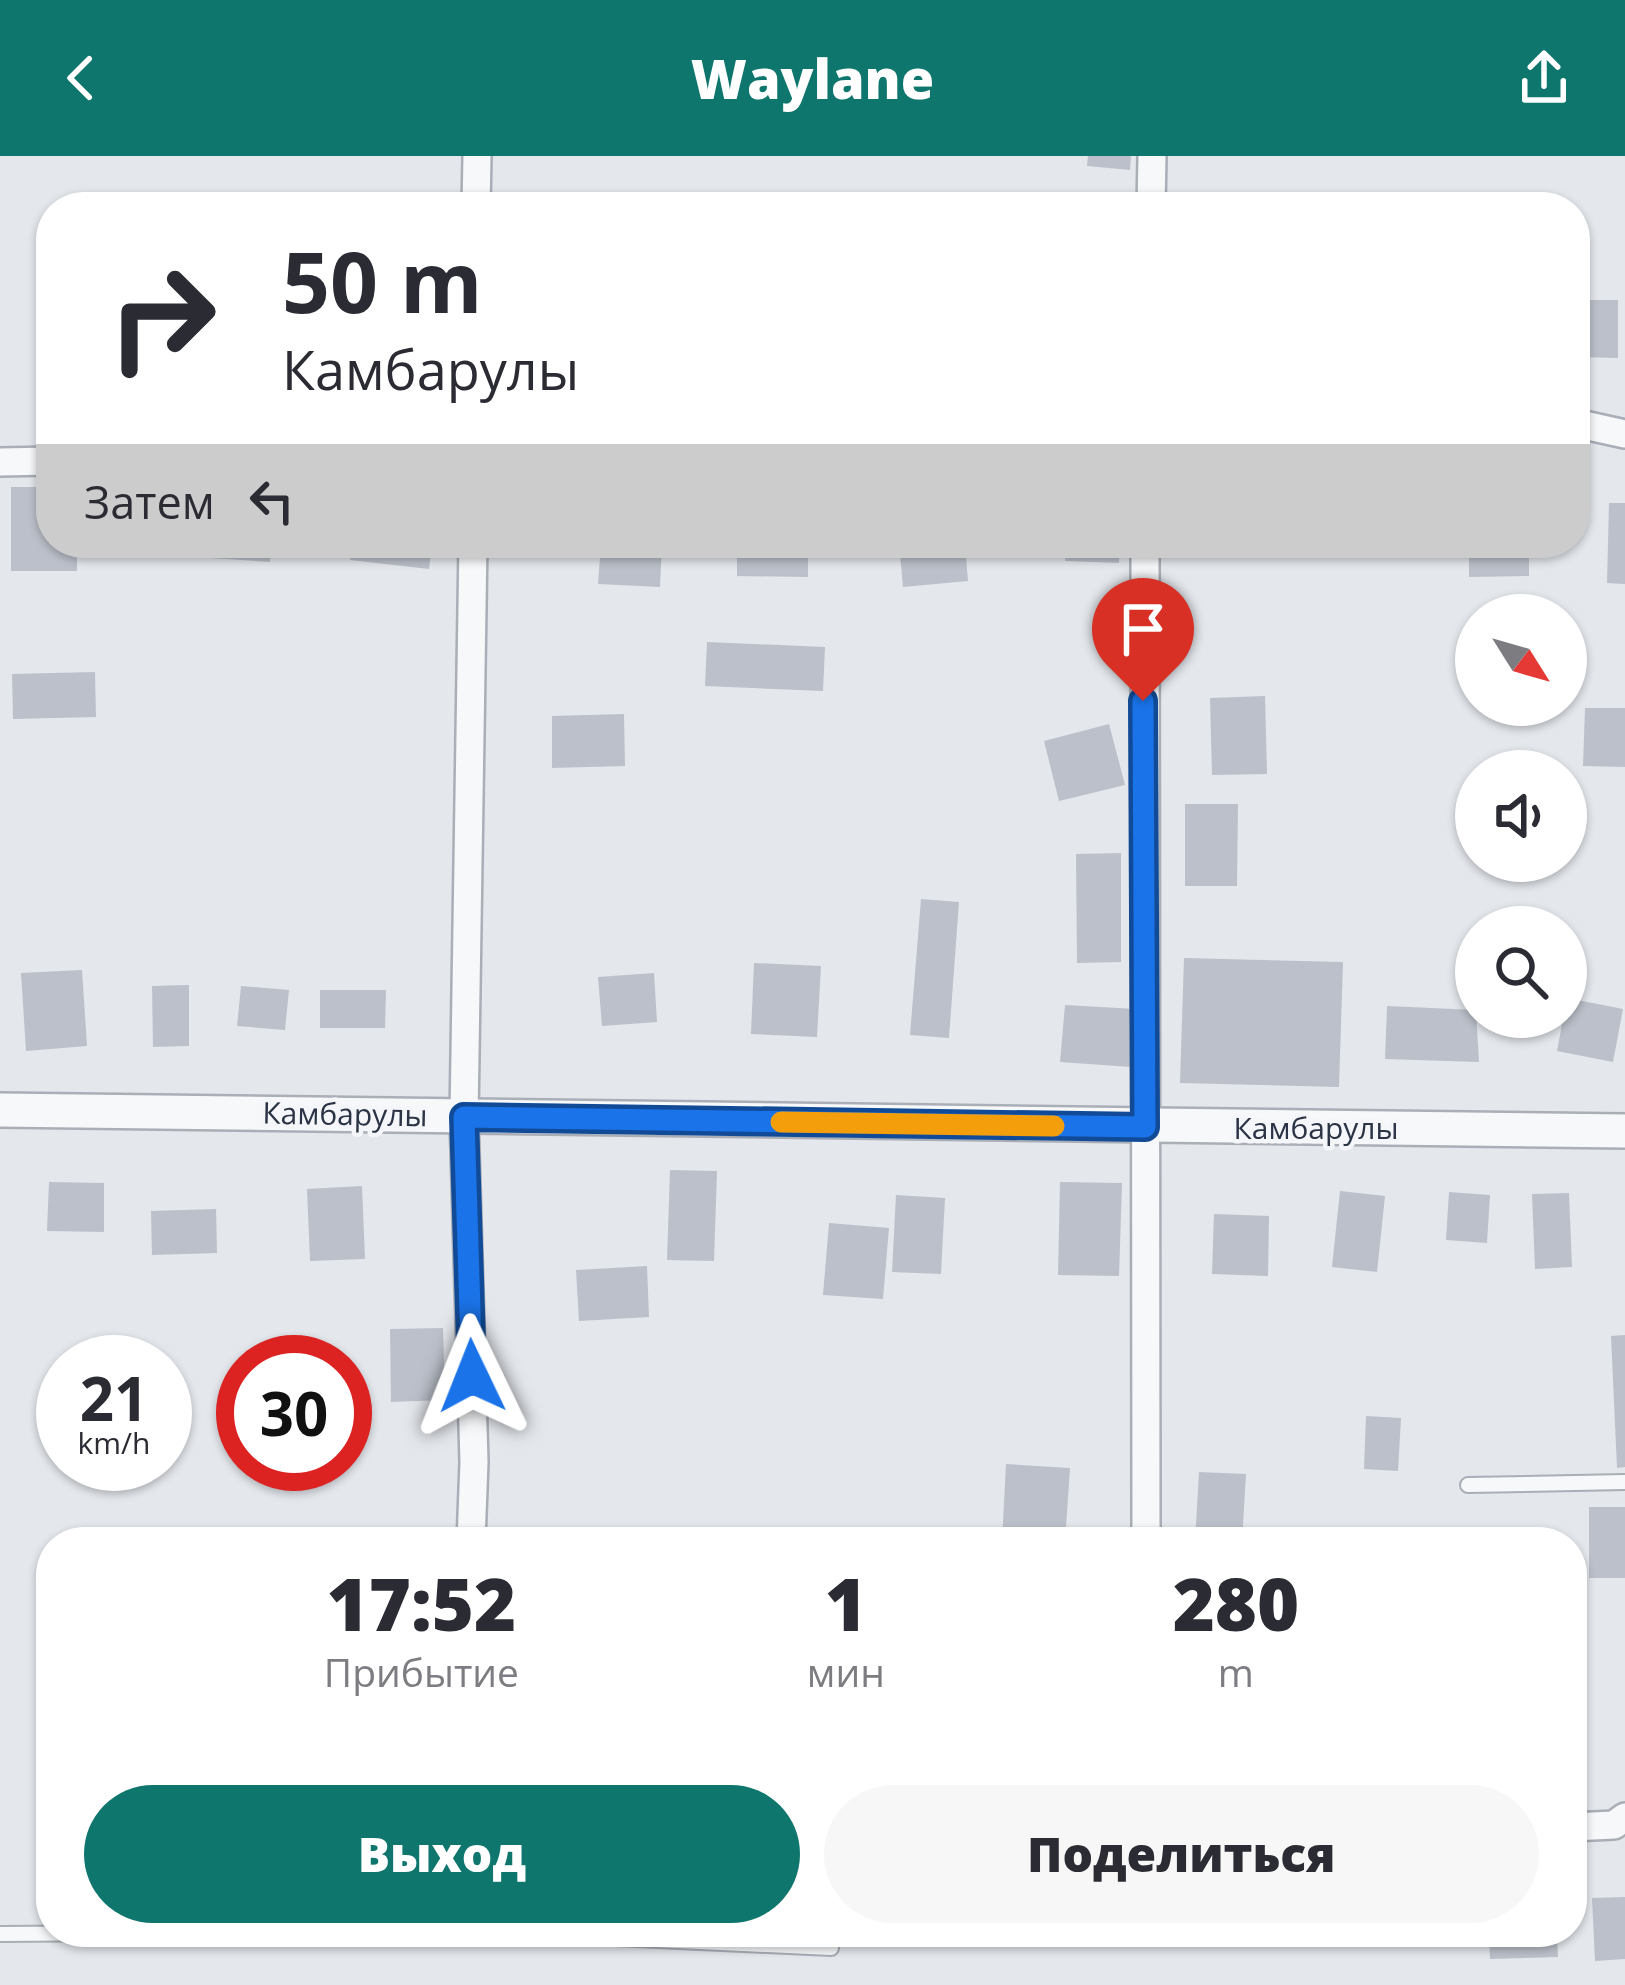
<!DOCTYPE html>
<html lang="ru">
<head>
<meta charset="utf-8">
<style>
	body { margin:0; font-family:"Open Sans",sans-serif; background:#f7f7f7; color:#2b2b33; height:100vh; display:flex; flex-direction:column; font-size:45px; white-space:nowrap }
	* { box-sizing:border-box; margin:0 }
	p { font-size:39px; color:#7c7c81 }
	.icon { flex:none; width:66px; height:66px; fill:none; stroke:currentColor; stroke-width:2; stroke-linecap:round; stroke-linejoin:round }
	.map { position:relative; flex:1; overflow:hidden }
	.details { position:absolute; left:36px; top:1371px; width:1551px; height:420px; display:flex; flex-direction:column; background:#fff; border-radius:48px; box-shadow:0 3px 9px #0004 }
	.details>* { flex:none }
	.hud { position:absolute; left:36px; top:36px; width:1554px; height:366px; border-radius:48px; box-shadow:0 3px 9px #0004; background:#fff; color:#2b2b33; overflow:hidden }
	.needle { width:78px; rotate:127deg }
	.fabs { position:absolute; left:1455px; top:438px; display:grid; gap:24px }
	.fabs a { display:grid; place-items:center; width:132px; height:132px; border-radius:50%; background:#fff; box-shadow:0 3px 9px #0004; font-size:60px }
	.speed { position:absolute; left:36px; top:1179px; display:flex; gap:24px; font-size:60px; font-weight:700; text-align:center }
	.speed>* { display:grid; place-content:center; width:156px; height:156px; border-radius:50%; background:#fff; box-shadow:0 3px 9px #0004; line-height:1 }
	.speed small { font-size:30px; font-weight:400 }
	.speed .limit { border:18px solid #d22; background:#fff; color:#111 }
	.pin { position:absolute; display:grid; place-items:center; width:102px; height:102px; color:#fff; margin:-123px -51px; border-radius:50% 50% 50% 0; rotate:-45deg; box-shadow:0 0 12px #0007 }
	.pin .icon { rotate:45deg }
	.me { position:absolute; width:132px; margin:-66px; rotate:358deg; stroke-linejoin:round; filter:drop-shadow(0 0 9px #0008) }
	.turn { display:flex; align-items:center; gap:42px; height:252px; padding:0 48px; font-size:54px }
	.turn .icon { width:156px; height:156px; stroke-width:2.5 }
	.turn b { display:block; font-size:84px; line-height:102px }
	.then { display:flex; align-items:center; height:114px; padding:0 48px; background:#0003; gap:24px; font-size:45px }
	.eta { display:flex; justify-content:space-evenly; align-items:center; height:204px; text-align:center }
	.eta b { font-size:72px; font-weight:800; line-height:84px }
	.action { display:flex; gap:24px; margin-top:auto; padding:24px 48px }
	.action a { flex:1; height:138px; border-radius:72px; background:#0f766e; color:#fff; font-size:48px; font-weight:800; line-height:138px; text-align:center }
	.action a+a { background:#f7f7f7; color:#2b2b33 }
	header { display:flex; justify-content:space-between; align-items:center; height:156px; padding:0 48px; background:#0f766e; color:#fff; font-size:54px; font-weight:800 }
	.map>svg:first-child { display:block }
</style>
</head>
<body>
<header><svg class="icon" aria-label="back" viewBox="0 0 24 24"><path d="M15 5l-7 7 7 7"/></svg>Waylane<svg class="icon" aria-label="share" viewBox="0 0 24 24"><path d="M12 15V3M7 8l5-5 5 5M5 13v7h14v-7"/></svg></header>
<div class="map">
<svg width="1625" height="1829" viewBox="0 0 1625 1829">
	<rect width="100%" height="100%" fill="#e4e7ec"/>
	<path fill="#bbc0ca" d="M 1088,0 L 1131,0 L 1130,14 L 1087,10 Z
		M 1575,144 L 1618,144 L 1618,202 L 1575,201 Z
		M 11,331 L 51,331 L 51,387 L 77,387 L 77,415 L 11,415 Z
		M 1609,347 L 1625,347 L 1625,428 L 1607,427 Z
		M 198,387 L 272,387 L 270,406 L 197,401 Z
		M 353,387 L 432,387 L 429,413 L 350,404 Z
		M 601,387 L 662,387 L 660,431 L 598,428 Z
		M 737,387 L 808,387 L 808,421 L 737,420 Z
		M 899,387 L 965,387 L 968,425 L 903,431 Z
		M 1066,387 L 1120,387 L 1119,407 L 1065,405 Z
		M 1469,387 L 1529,387 L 1529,420 L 1469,421 Z
		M 707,486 L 825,491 L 823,535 L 705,530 Z
		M 95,516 L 96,561 L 13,563 L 12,518 Z
		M 1265,540 L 1267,618 L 1212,619 L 1210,542 Z
		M 1585,552 L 1625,552 L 1625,611 L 1583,610 Z
		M 624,558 L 625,610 L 552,612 L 552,560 Z
		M 1109,568 L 1125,629 L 1059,645 L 1044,585 Z
		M 1185,648 L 1238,648 L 1237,730 L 1185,730 Z
		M 1121,697 L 1121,806 L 1077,807 L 1076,698 Z
		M 921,743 L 959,746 L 949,882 L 910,879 Z
		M 1184,802 L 1343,806 L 1339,931 L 1180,927 Z
		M 754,807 L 821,810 L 817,881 L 751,878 Z
		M 82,814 L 87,890 L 26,895 L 21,817 Z
		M 654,817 L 657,866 L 602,870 L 598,821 Z
		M 189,829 L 189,890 L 153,891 L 152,830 Z
		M 241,830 L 289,834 L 285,874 L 237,870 Z
		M 320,834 L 386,834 L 385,872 L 320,872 Z
		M 1567,842 L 1623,853 L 1613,906 L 1557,895 Z
		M 1065,849 L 1135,853 L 1131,911 L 1060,906 Z
		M 1387,850 L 1476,854 L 1479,906 L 1385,903 Z
		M 670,1014 L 717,1015 L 714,1105 L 667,1104 Z
		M 49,1026 L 104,1027 L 104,1076 L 47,1075 Z
		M 1060,1026 L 1122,1027 L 1119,1120 L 1058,1119 Z
		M 362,1030 L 365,1103 L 310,1105 L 307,1033 Z
		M 1340,1035 L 1385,1040 L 1377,1116 L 1332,1111 Z
		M 1449,1036 L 1490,1039 L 1487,1087 L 1446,1084 Z
		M 1569,1037 L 1572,1111 L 1535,1113 L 1532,1038 Z
		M 896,1039 L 945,1042 L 941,1118 L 892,1116 Z
		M 216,1053 L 217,1097 L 152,1099 L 151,1055 Z
		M 1214,1058 L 1269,1060 L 1268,1120 L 1212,1118 Z
		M 829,1067 L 889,1072 L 883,1143 L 823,1139 Z
		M 647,1110 L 649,1161 L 579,1165 L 576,1114 Z
		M 443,1172 L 445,1244 L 391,1246 L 390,1173 Z
		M 1625,1179 L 1625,1311 L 1617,1312 L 1611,1180 Z
		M 1366,1260 L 1401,1262 L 1398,1315 L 1364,1313 Z
		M 1006,1308 L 1070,1312 L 1065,1386 L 1002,1386 Z
		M 1199,1316 L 1246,1318 L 1242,1386 L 1195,1386 Z
		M 1589,1351 L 1625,1351 L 1625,1422 L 1589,1422 Z
		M 1625,1741 L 1625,1803 L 1595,1805 L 1592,1742 Z
		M 1489,1776 L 1557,1776 L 1558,1801 L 1490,1803 Z"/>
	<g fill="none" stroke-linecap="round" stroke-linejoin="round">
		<g stroke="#a9aeb7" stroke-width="18">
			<path id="service" d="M 1468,1329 L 1625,1326
				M 484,1776 L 831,1792
				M 0,1778 L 253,1776"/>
		</g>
		<g stroke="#a9aeb7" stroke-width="32">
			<path id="minor" d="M 476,51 L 477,0
				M 1151,51 L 1152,0
				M 1575,267 L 1625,278
				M 0,306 L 51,305
				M 1145,387 L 1146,1386
				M 471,1386 L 474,1306 L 464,961 L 473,387
				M 1572,1671 L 1614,1669 L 1625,1661"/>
		</g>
		<g stroke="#a9aeb7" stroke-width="38">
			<path id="tertiary" d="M 0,954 L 1625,975"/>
		</g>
		<use href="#service" stroke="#f7f8fa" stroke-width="14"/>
		<use href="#minor" stroke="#f7f8fa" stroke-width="27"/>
		<use href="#tertiary" stroke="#f7f8fa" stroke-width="33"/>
	</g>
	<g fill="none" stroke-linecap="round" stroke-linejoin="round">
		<g stroke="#114b97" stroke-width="30">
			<path id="route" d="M 472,1220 L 464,961 L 1145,971 L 1143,545"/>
		</g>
		<use href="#route" stroke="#1a73e8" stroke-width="21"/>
		<path stroke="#f59e0b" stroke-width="21" d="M 781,966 L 1054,970"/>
	</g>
	<g text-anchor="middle" stroke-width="9" stroke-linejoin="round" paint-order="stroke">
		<g font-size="30" fill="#2b3445" stroke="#f4f6f9">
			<text transform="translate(345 959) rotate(1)" y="10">Камбарулы</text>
			<text x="1316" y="983">Камбарулы</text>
		</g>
	</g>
</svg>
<div class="fabs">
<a><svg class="needle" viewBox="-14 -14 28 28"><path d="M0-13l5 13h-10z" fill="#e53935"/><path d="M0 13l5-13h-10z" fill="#7c7c81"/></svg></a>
<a><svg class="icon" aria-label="sound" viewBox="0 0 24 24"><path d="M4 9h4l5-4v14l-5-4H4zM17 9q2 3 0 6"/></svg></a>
<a><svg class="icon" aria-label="search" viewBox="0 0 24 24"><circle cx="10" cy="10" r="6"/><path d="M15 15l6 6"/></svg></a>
</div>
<div class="speed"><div>21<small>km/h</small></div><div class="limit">30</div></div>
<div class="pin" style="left:1143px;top:545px;background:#d93025"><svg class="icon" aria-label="arrive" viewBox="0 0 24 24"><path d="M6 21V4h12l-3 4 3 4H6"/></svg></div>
<svg class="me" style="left:472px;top:1220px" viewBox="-20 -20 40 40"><path d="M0-17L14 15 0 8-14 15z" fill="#1a73e8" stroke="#fff" stroke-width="4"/></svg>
<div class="hud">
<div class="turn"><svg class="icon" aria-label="right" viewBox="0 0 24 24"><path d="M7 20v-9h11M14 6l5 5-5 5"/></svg><div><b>50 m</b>Камбарулы</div></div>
<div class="then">Затем<svg class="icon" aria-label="left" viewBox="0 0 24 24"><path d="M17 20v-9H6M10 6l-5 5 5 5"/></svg></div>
</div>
<section class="details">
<div class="eta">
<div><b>17:52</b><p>Прибытие</p></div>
<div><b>1</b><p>мин</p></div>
<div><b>280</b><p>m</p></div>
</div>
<div class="action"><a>Выход</a><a>Поделиться</a></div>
</section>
</div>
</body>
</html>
